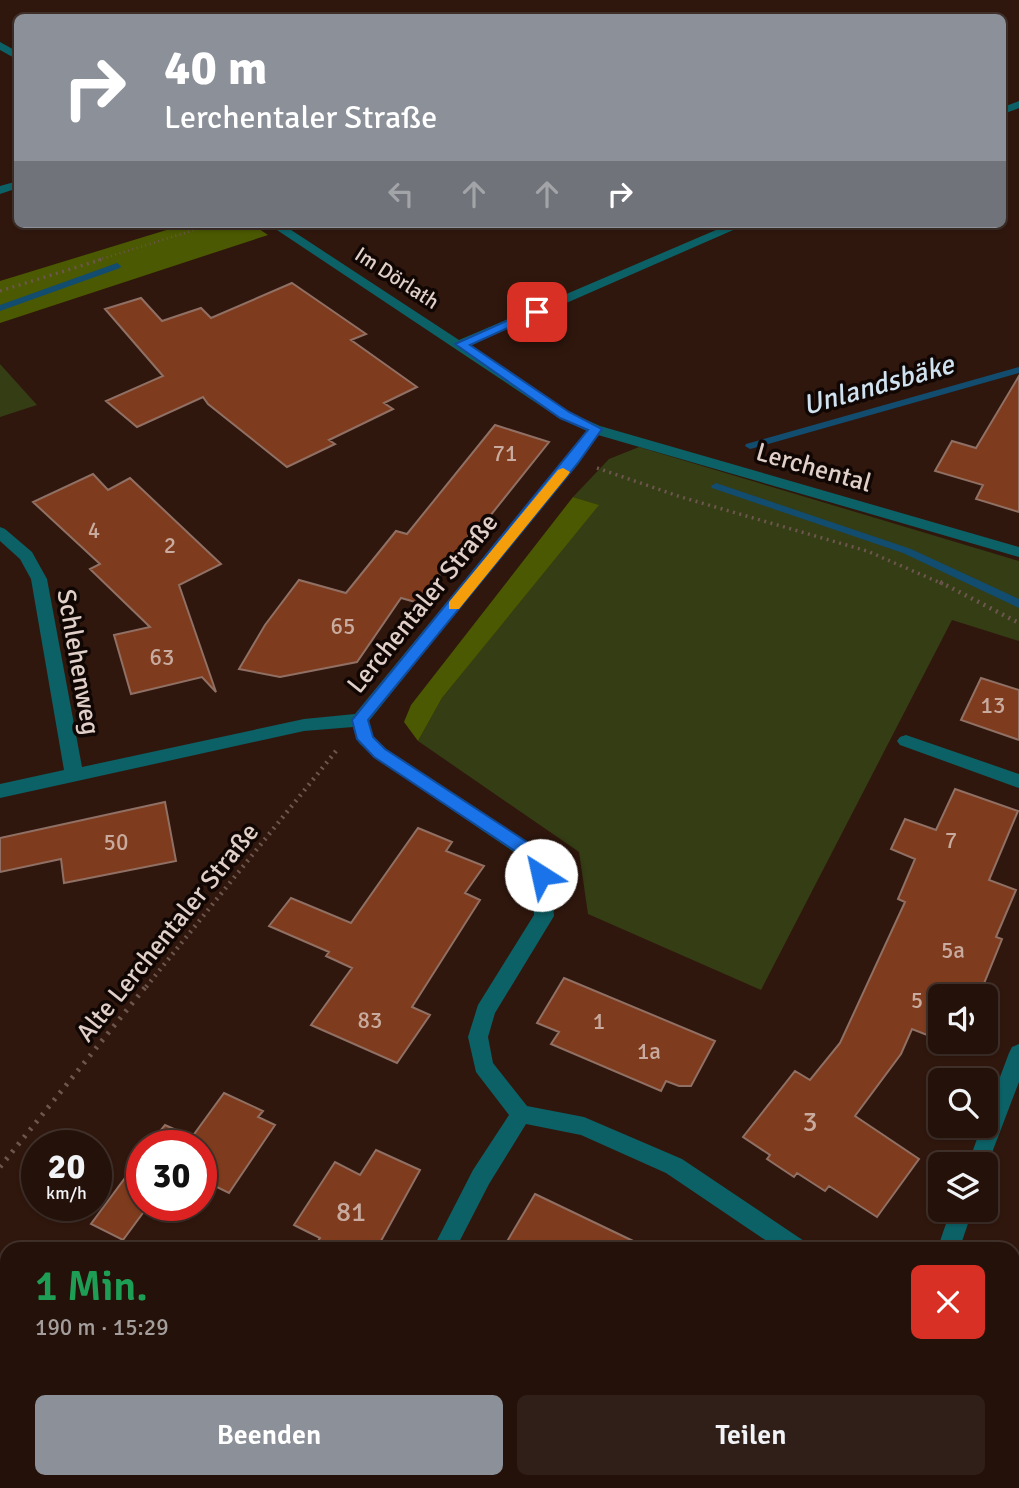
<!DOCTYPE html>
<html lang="de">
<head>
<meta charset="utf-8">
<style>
	body { margin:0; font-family:Signika,sans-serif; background:#301f18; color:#f1f3f6; height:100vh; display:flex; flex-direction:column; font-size:26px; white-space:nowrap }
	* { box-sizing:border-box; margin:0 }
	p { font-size:23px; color:#a39d9c }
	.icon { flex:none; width:38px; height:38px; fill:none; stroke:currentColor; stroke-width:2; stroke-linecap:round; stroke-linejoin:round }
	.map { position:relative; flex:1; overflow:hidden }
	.sheet { position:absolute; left:0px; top:1242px; width:1020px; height:247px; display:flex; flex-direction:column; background:#24110a; border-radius:21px 21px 0 0; box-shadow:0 2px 5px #0004,0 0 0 2px #41312b }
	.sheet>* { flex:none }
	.hud { position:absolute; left:14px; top:14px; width:992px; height:214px; border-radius:10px; box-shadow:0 2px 5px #0004,0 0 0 2px #41312b; background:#8c9099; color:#fff; overflow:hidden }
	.fabs { position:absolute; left:928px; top:984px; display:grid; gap:14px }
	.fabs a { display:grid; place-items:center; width:70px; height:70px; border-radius:10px; background:#24110a; box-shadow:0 2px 5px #0004,0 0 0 2px #41312b; font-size:35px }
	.speed { position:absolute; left:21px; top:1130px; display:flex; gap:14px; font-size:35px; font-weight:700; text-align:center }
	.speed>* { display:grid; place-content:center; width:91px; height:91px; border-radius:50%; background:#24110a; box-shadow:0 2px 5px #0004,0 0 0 2px #41312b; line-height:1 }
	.speed small { font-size:18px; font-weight:400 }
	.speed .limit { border:10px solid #d22; background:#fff; color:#111 }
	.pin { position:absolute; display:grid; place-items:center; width:60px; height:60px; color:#fff; margin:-30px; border-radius:14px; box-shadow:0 4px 10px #0006 }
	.me { position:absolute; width:77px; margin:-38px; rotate:325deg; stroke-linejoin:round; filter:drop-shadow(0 0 5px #0008) }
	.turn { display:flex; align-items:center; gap:24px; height:147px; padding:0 35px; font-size:32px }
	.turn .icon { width:91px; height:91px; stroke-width:2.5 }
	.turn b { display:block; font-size:49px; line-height:60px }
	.lanes { display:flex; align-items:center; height:66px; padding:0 35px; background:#0003; justify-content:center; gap:35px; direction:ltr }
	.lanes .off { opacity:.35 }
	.round { display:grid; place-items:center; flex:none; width:74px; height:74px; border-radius:10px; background:#301f18 }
	.summary { display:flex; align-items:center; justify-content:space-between; height:119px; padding:0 35px }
	h1 { font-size:42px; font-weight:600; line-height:52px; color:#1e9e55 }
	.action { display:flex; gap:14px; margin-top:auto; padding:14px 35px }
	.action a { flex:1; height:80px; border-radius:10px; background:#8c9099; color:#fff; font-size:28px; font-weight:600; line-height:80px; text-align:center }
	.action a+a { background:#301f18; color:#f1f3f6 }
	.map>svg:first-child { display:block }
</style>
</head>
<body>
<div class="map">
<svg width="1019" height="1488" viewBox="0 0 1019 1488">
	<rect width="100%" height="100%" fill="#30170d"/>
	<path fill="#343d14" d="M 0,364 L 37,405 L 0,417 Z
		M 639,447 L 1019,561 L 1019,641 L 952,620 L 761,990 L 588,914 L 579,852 L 418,741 L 442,698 L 598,505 L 573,497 L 609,459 Z"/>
	<path fill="#4b5902" d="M 186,224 L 252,224 L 268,235 L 0,323 L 0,281 Z
		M 573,497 L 599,505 L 442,698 L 418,741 L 404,722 L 411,705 Z"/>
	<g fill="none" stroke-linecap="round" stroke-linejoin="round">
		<path fill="#124c6f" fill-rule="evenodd" d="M 117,263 L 121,266 L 120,268 L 0,311 L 0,305 Z
			M 1019,367 L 1019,373 L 754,448 L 750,449 L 745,446 L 746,444 Z
			M 716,483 L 911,549 L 1019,599 L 1019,608 L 903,553 L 712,488 L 711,486 Z"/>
	</g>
	<path fill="#7e3b1d" stroke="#907064" stroke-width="2" d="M 292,283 L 366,334 L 351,340 L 417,387 L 384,403 L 393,409 L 329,440 L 335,444 L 287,467 L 208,404 L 203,397 L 137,427 L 106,401 L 163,376 L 105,309 L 141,298 L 162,321 L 201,308 L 211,318 Z
		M 1019,376 L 1019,512 L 976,499 L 983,485 L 935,471 L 952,441 L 976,448 Z
		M 495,425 L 549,442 L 474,536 L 470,534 L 419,603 L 401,598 L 357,662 L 280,677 L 239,669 L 265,625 L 299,580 L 346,593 L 396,531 L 407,534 Z
		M 93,474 L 108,490 L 130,478 L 221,564 L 179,585 L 216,692 L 202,677 L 131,694 L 114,635 L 150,627 L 90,569 L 100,564 L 33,502 Z
		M 981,678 L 1019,690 L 1019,740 L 961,720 Z
		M 955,789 L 1018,811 L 989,880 L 1016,890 L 996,937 L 1002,939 L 981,991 L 989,994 L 985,1004 L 985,996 L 940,996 L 940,1040 L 912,1029 L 901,1054 L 855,1116 L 919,1159 L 877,1217 L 829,1186 L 825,1191 L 797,1173 L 794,1177 L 767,1159 L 770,1155 L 743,1137 L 795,1071 L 810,1080 L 840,1043 L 905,902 L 898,899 L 915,859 L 891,849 L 905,819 L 936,830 Z
		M 165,802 L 176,861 L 64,883 L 61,859 L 0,872 L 0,838 Z
		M 418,828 L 452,842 L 446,851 L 484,866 L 465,893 L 480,900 L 412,1007 L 430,1015 L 397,1063 L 311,1025 L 352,968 L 326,956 L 329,952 L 269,926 L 291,898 L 351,923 Z
		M 564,978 L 715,1041 L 691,1086 L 679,1086 L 666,1081 L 661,1091 L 551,1044 L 559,1032 L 537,1023 Z
		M 224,1093 L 263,1111 L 258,1117 L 275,1125 L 229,1193 L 211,1184 L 204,1194 L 201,1192 L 201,1146 L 148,1146 L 165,1125 L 192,1137 Z
		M 376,1150 L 420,1170 L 376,1250 L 312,1250 L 320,1238 L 294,1225 L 335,1162 L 360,1175 Z
		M 142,1155 L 142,1206 L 148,1206 L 123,1240 L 91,1224 Z
		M 535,1194 L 652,1250 L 502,1250 Z"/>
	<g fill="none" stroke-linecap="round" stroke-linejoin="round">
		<path stroke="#6c564d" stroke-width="2.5" stroke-dasharray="1 3.5" stroke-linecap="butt" d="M 98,260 L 214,224"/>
		<path stroke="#6c564d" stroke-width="3.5" stroke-dasharray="2 4.5" stroke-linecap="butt" d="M 0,291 L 103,259
			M 597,468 L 681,497 L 867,551 L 943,584"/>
		<path stroke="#6c564d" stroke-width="4.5" stroke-dasharray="2 5" stroke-linecap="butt" d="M 940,582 L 1019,623
			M 146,987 L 336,751"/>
		<path stroke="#6c564d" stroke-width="5" stroke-dasharray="2.5 7" stroke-linecap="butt" d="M 0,1167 L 147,985"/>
		<path fill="#0c6166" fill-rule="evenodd" d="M 0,42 L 18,52 L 18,60 L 0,50 Z
			M 1019,101 L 1019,108 L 1003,114 L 1003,107 Z
			M 18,181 L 18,188 L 0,194 L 0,186 Z
			M 268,224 L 282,224 L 459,340 L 730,224 L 747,224 L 468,346 L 569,412 L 600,426 L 1019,547 L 1019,557 L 598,435 L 369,721 L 373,736 L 386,749 L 531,844 L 550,875 L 554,916 L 495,1013 L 488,1037 L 493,1063 L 527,1106 L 584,1117 L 682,1159 L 807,1243 L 810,1250 L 780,1250 L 666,1173 L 581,1135 L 526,1124 L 489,1184 L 455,1250 L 432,1250 L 473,1170 L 509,1115 L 476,1072 L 468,1037 L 478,1005 L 534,915 L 532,876 L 517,854 L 374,757 L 359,743 L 353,727 L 304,731 L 0,798 L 0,784 L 64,770 L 31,579 L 20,559 L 0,541 L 0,527 L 5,529 L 32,552 L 47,579 L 82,767 L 304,719 L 355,714 L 587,431 L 559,418 Z
			M 906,735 L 1019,774 L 1019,788 L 900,745 L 897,741 L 900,737 Z
			M 1019,1044 L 1019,1082 L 985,1171 L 985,1164 L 968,1164 L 982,1125 L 985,1125 L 985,1117 L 1009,1053 L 1012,1047 Z
			M 951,1209 L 973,1209 L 959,1250 L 937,1250 Z
			M 1013,1342 L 1019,1344 L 1019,1366 L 1013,1364 Z
			M 424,1482 L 448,1482 L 448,1488 L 424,1488 Z"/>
	</g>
	<path fill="#1a73e8" stroke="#114b97" stroke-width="2" d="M 533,309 L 543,312 L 470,345 L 569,412 L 602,429 L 578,463 L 368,720 L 373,737 L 385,749 L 530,844 L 550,875 L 541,882 L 535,880 L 518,853 L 374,757 L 357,739 L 352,720 L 588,430 L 560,418 L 455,344 Z"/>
	<path fill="#f59e0b" d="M 563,468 L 570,472 L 568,475 L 459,609 L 449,609 L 449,602 L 558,470 Z"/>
	<g text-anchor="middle" stroke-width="7" stroke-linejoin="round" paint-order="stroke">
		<g font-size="21" fill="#e1d0c9" stroke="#100603">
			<text transform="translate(397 278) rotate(33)" y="7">Im Dörlath</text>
		</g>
		<g font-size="23" fill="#c8ab9e">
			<text x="505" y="461">71</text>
			<text x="94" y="538">4</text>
			<text x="170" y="553">2</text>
			<text x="343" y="634">65</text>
			<text x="162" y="665">63</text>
			<text x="993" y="713">13</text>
			<text x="951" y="848">7</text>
			<text x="116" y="850">50</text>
			<text x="953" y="958">5a</text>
			<text x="917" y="1008">5</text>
			<text x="370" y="1028">83</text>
			<text x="599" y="1029">1</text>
			<text x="649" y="1059">1a</text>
		</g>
		<g font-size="26" fill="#e1d0c9" stroke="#100603">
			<text transform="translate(814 467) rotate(16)" y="9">Lerchental</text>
			<text transform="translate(422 603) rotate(-51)" y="9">Lerchentaler Straße</text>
			<text transform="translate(79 662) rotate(80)" y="9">Schlehenweg</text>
			<text transform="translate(167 932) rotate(-51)" y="9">Alte Lerchentaler Straße</text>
		</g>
		<g font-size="28" font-style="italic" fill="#d0e2ef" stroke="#100603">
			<text transform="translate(878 384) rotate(-16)" y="10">Unlandsbäke</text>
		</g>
		<g font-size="28" fill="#c8ab9e">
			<text x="810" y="1131">3</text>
			<text x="351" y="1221">81</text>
		</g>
	</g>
</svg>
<div class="fabs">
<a><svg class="icon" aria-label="sound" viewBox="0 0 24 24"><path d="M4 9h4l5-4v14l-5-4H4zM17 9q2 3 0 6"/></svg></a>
<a><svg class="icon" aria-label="search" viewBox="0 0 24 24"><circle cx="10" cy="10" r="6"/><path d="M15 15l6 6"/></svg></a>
<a><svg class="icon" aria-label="layers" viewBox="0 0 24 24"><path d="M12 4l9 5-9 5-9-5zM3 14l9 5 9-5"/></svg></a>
</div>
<div class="speed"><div>20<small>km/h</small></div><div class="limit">30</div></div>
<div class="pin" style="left:537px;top:312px;background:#d93025"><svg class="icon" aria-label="arrive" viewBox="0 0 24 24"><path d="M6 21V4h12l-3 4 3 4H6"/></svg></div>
<svg class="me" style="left:541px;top:875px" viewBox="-20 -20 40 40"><circle r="19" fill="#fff"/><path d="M0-13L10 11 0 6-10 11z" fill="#1a73e8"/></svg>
<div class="hud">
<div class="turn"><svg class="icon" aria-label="right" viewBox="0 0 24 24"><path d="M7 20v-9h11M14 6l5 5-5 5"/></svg><div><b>40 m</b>Lerchentaler Straße</div></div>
<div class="lanes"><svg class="icon off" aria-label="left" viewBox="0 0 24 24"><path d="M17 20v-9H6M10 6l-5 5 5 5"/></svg><svg class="icon off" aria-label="ahead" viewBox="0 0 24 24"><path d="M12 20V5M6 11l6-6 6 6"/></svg><svg class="icon off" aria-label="ahead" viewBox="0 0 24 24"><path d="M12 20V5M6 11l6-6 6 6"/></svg><svg class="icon" aria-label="right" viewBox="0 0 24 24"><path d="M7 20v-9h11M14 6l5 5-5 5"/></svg></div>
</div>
<section class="sheet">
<div class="summary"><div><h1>1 Min.</h1><p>190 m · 15:29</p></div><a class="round" style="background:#d93025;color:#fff"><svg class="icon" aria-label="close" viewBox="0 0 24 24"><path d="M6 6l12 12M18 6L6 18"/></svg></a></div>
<div class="action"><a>Beenden</a><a>Teilen</a></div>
</section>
</div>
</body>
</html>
